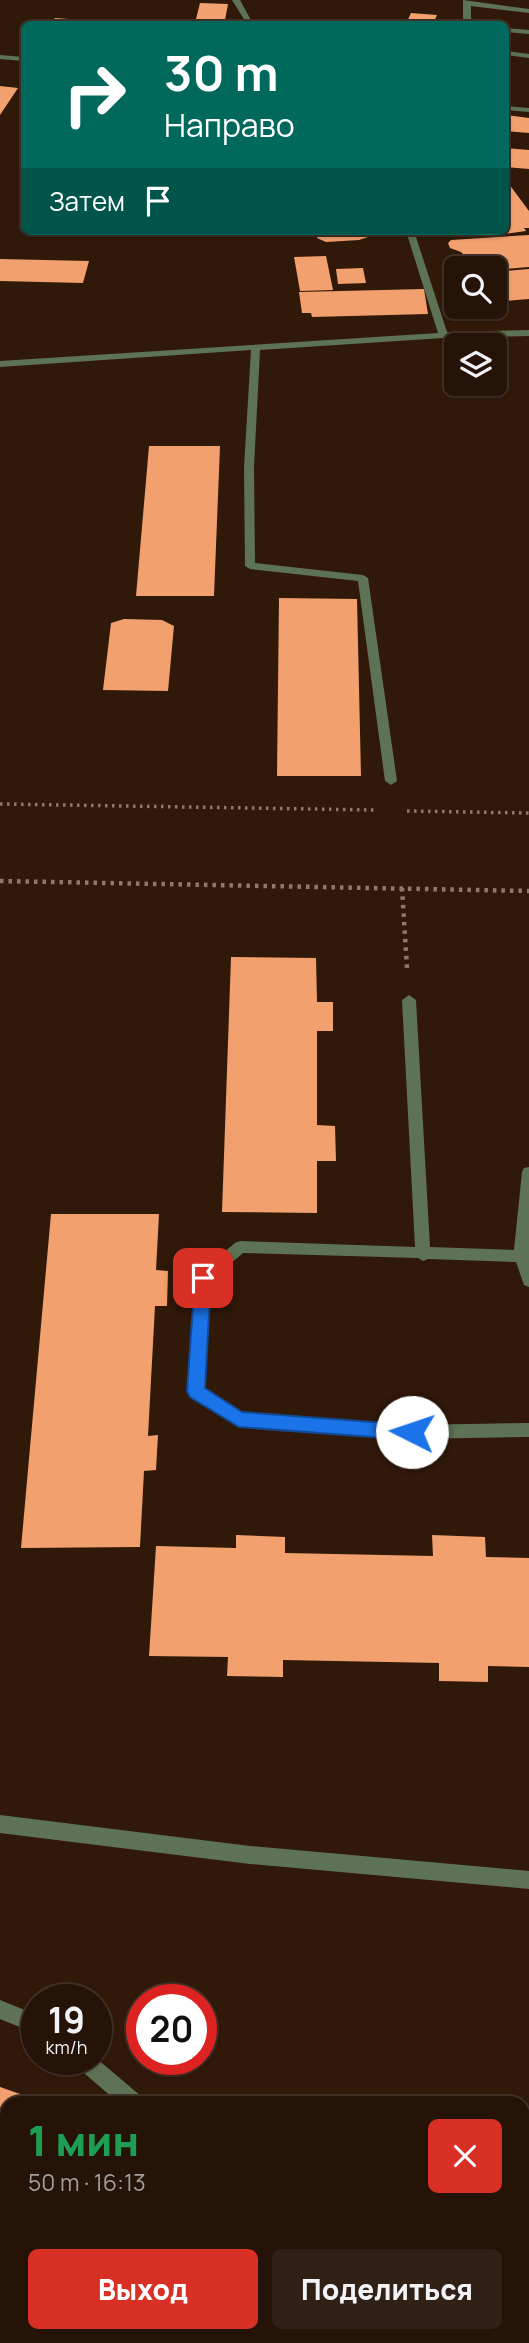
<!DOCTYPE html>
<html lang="ru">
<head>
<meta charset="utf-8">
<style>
	body { margin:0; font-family:Manrope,sans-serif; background:#312016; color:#f1f3f6; height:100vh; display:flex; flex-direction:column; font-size:26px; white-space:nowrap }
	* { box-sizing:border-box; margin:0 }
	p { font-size:23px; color:#a39e9c }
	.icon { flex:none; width:38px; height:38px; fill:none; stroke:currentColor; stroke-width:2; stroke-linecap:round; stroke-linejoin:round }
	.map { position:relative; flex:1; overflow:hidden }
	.details { position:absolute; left:0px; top:2096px; width:530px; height:247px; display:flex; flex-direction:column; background:#251308; border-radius:21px 21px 0 0; box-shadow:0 2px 5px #0004,0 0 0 2px #423229 }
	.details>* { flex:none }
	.hud { position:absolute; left:21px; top:21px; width:488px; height:214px; border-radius:10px; box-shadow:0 2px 5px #0004,0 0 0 2px #423229; background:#00695c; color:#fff; overflow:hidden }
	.tools { position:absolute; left:444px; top:256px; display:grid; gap:14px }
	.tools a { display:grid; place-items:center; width:63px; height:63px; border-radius:10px; background:#251308; box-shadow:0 2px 5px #0004,0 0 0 2px #423229; font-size:35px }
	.speed { position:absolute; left:21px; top:1984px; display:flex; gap:14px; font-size:35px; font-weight:700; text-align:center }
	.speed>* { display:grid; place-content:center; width:91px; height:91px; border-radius:50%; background:#251308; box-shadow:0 2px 5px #0004,0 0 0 2px #423229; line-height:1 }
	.speed small { font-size:18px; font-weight:400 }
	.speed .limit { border:10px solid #d22; background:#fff; color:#111 }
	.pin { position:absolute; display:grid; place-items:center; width:60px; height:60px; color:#fff; margin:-30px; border-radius:14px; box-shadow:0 4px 10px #0006 }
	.me { position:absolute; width:77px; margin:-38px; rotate:274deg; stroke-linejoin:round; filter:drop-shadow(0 0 5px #0008) }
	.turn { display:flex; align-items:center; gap:24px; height:147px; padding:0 28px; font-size:32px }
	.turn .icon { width:91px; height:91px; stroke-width:2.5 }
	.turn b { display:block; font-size:49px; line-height:60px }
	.then { display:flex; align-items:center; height:66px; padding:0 28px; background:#0003; gap:14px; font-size:26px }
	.round { display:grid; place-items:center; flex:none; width:74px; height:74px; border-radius:10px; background:#312016 }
	.overview { display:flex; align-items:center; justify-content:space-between; height:119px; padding:0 28px }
	h1 { font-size:42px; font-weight:800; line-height:52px; color:#1e9e55 }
	.cta { display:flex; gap:14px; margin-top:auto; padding:14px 28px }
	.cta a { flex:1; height:80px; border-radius:10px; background:#d93025; color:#fff; font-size:28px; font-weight:800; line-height:80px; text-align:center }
	.cta a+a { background:#312016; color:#f1f3f6 }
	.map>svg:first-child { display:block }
</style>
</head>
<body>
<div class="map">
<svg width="529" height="2343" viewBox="0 0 529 2343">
	<rect width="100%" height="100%" fill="#31190a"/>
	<path fill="#f1a06e" d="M 200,3 L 228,4 L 225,20 L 196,19 Z
		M 411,13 L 437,15 L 433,24 L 406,24 Z
		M 55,18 L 97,21 L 95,24 L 51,24 Z
		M 0,86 L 18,88 L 0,115 Z
		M 506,115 L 529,118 L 529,133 L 506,131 Z
		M 506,148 L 529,150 L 529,169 L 506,167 Z
		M 506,180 L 529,211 L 529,228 L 524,228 L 526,231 L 505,234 L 501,231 L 506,231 Z
		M 318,231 L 371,231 L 371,236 L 359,240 L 326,242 L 317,238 Z
		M 529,235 L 529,267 L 495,270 L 465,268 L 460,265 L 465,256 L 461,252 L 450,248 L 448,243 L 451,240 Z
		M 326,256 L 333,290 L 300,291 L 294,257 Z
		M 0,259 L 89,261 L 83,283 L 0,281 Z
		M 363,268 L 366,283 L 338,284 L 336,269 Z
		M 529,269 L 529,299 L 495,302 L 495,272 Z
		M 424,289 L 428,314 L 312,317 L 311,313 L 302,313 L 299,292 Z
		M 149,446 L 220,446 L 214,596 L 136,596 Z
		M 279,598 L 357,599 L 361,776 L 277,776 Z
		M 124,619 L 162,620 L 174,626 L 168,691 L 103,690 L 111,623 Z
		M 231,957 L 316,958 L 317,1002 L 333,1002 L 333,1031 L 317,1031 L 317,1125 L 335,1126 L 336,1161 L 317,1161 L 317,1213 L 222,1212 Z
		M 51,1214 L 159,1214 L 156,1270 L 168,1271 L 167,1306 L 155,1306 L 148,1436 L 158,1435 L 156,1470 L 144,1471 L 140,1547 L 21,1548 Z
		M 236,1535 L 285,1537 L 285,1553 L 433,1556 L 432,1535 L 485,1537 L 486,1557 L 529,1558 L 529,1667 L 488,1666 L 488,1682 L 439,1681 L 439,1663 L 283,1660 L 283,1677 L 227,1676 L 228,1657 L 149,1656 L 156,1546 L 236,1548 Z
		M 0,2087 L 46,2103 L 7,2104 L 7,2149 L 0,2146 Z
		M 7,2311 L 7,2336 L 65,2336 L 63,2343 L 0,2343 L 0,2330 Z"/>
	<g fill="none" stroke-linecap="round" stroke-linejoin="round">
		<path stroke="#8e7a6d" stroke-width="3.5" stroke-dasharray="2.5 4.5" stroke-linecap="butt" d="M 0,804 L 374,810
			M 407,811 L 529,813"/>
		<path stroke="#8e7a6d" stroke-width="4.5" stroke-dasharray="3.5 5" stroke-linecap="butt" d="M 0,881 L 529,891
			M 402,888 L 407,968"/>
		<path fill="#5e7355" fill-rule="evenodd" d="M 463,0 L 529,9 L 529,13 L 471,6 L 471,18 L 477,24 L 469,24 L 463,19 Z
			M 506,28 L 529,30 L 529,34 L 506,32 Z
			M 409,995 L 416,1000 L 430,1247 L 514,1250 L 522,1172 L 524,1168 L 529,1167 L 529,1287 L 524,1285 L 516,1262 L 428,1259 L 423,1261 L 418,1258 L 243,1253 L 210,1281 L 204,1388 L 241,1413 L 412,1425 L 529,1423 L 529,1437 L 412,1439 L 238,1426 L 191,1396 L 188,1391 L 196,1278 L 198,1274 L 235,1243 L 240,1241 L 415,1247 L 402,1000 Z
			M 0,1815 L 250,1846 L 529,1871 L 529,1889 L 250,1864 L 0,1833 Z"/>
		<path fill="#5e7355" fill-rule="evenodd" d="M 232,0 L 240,0 L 253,24 L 247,24 Z
			M 506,51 L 529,54 L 529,58 L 506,55 Z
			M 0,55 L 24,57 L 24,61 L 0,59 Z
			M 506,106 L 529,108 L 529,112 L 506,110 Z
			M 406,231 L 414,231 L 447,332 L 529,330 L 529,336 L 443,338 L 260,350 L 254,467 L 255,563 L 363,575 L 368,578 L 397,781 L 391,785 L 385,781 L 358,581 L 250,569 L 245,566 L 244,467 L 251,350 L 0,367 L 0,361 L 438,333 Z
			M 0,2000 L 37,2015 L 37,2034 L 0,2019 Z
			M 96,2058 L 142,2097 L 144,2104 L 120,2104 L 77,2067 L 74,2060 L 96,2060 Z
			M 262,2336 L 284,2336 L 286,2343 L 265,2343 Z"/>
	</g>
	<path fill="#1a73e8" stroke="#114b97" stroke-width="2" d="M 203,1271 L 209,1273 L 211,1278 L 205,1388 L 242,1412 L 412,1425 L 418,1427 L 420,1432 L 418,1438 L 412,1440 L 239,1427 L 190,1397 L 187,1391 L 195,1278 L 197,1273 Z"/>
</svg>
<div class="tools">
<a><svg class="icon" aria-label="search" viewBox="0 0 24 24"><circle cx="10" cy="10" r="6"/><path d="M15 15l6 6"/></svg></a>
<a><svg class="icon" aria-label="layers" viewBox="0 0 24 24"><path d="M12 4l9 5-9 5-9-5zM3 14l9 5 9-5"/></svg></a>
</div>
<div class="speed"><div>19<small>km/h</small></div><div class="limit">20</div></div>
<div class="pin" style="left:203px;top:1278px;background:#d93025"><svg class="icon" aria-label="arrive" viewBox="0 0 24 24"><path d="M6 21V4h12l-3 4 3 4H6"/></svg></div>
<svg class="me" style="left:412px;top:1432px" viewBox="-20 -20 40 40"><circle r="19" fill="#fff"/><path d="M0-13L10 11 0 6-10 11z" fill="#1a73e8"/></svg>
<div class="hud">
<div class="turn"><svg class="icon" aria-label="right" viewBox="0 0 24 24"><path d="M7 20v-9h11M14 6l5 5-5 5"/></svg><div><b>30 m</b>Направо</div></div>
<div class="then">Затем<svg class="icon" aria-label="arrive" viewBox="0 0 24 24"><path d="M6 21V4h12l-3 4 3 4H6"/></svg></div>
</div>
<section class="details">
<div class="overview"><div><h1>1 мин</h1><p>50 m · 16:13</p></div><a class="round" style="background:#d93025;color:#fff"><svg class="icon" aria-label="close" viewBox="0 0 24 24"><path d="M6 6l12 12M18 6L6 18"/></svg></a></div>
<div class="cta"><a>Выход</a><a>Поделиться</a></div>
</section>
</div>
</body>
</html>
